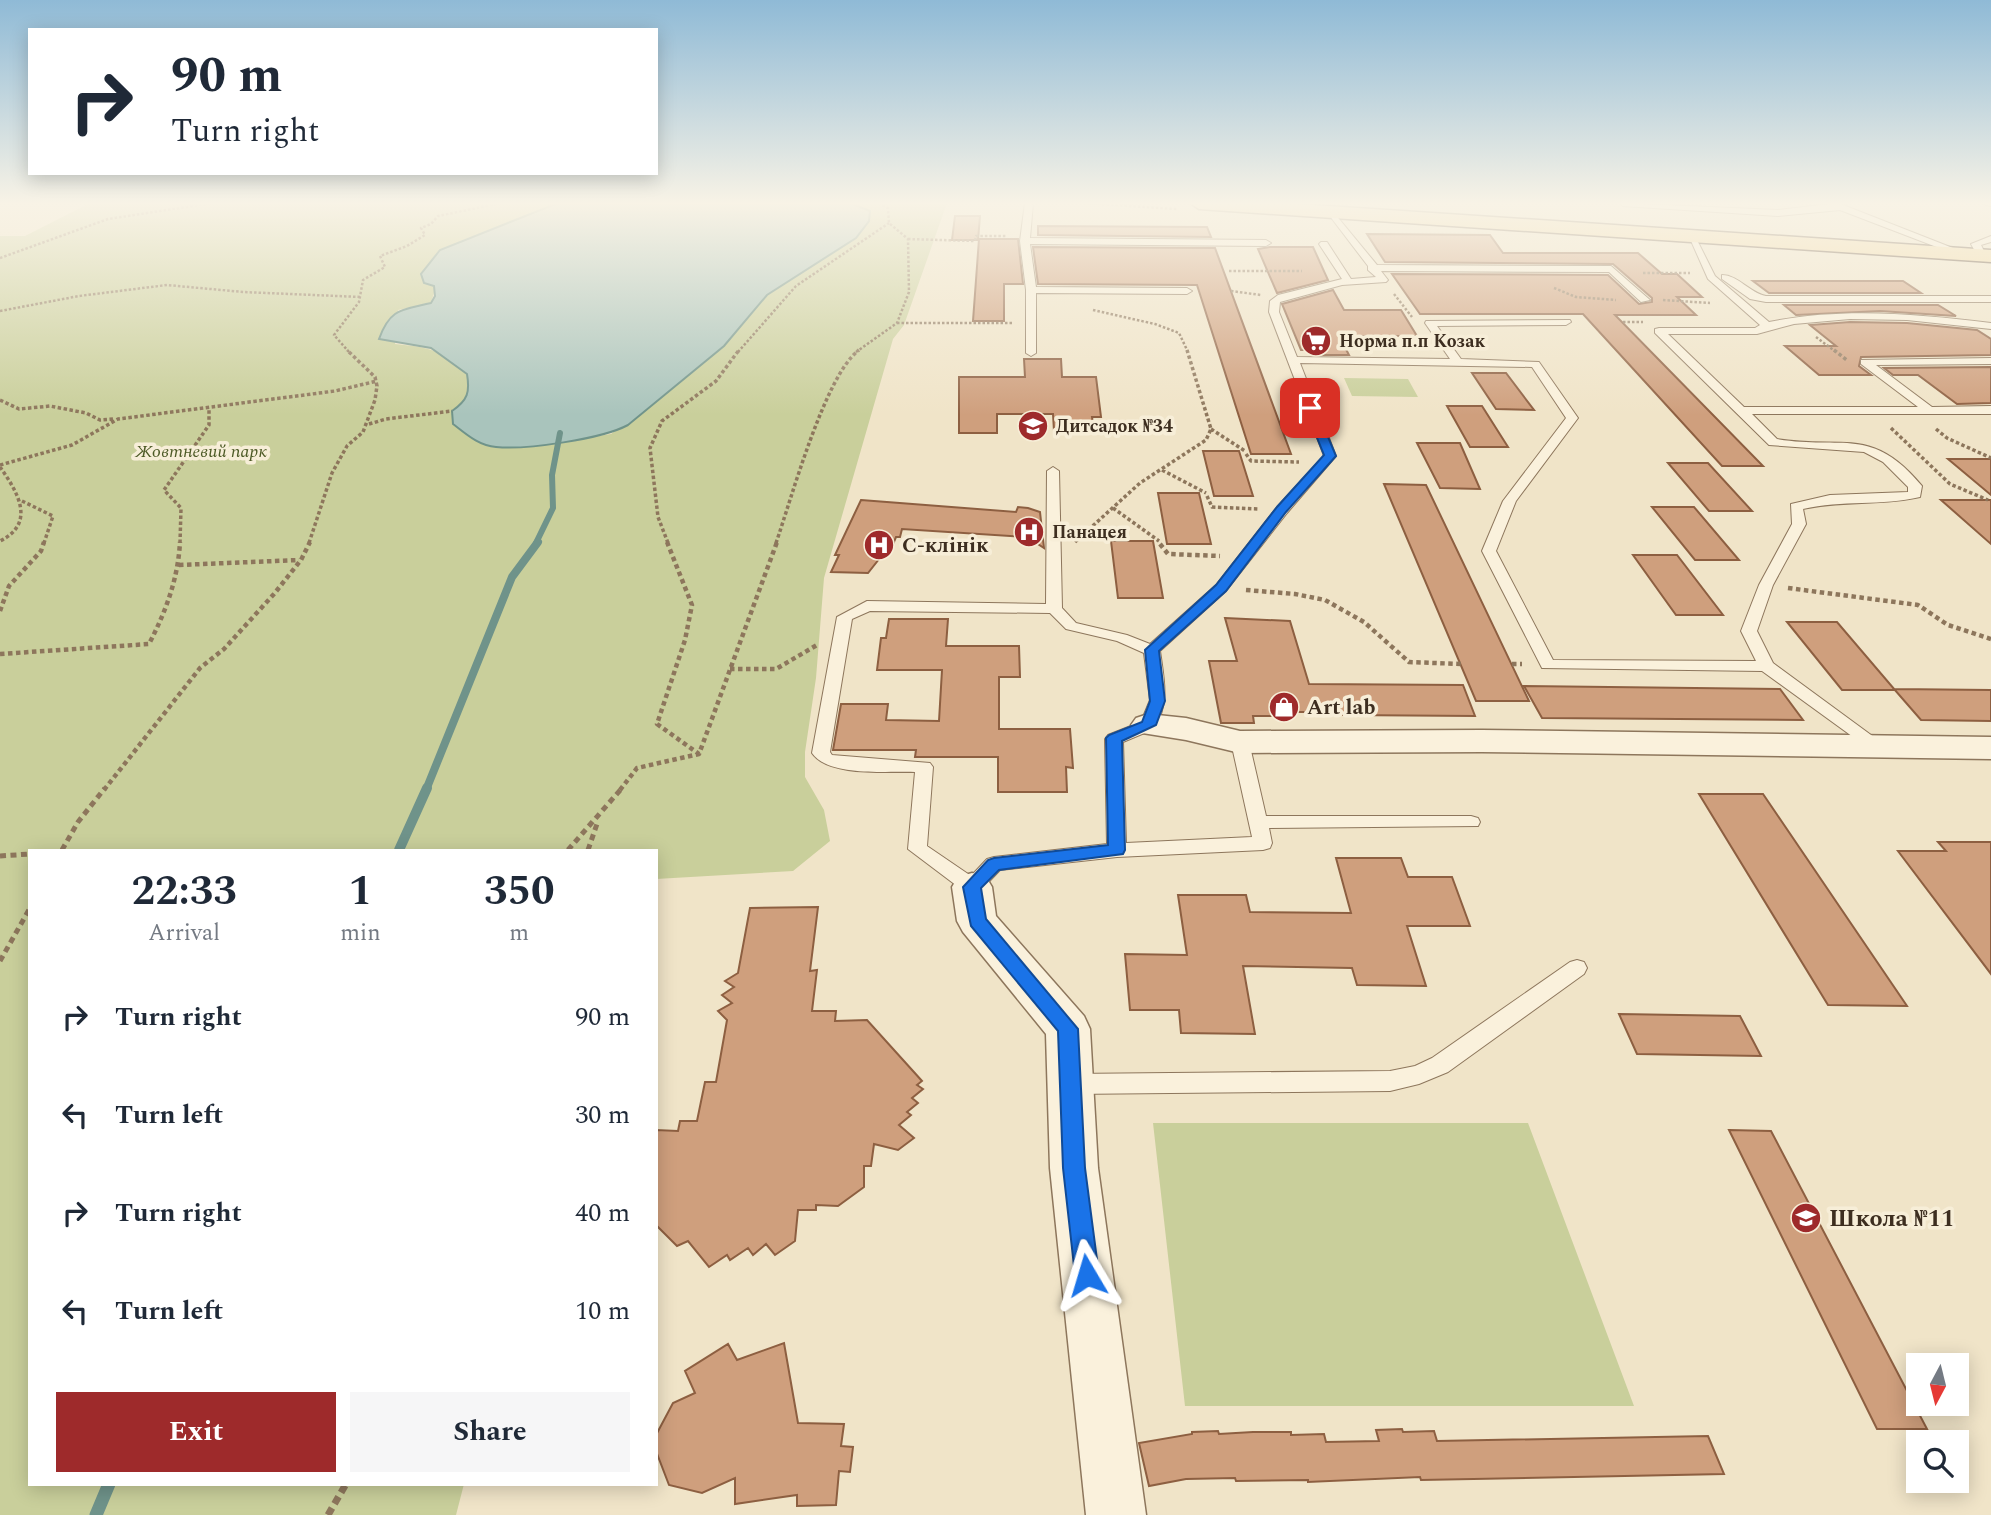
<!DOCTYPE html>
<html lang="en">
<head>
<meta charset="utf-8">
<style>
	body { margin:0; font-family:Spectral,serif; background:#f6f6f7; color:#1f2937; height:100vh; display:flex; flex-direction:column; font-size:26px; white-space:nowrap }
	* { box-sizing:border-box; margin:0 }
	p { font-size:23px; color:#747a83 }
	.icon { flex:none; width:38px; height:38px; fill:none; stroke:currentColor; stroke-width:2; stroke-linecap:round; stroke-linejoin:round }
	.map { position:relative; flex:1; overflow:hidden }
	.details { position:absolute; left:28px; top:849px; width:630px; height:637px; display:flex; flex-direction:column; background:#fff; border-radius:0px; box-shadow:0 4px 18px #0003 }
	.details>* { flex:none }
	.top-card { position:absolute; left:28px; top:28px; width:630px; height:147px; border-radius:0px; box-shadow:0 4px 18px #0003; background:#fff; color:#1f2937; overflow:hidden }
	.needle { width:46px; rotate:187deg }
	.tools { position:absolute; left:1906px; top:1353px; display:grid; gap:14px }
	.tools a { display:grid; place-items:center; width:63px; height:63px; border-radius:0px; background:#fff; box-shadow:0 4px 18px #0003; font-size:35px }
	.pin { position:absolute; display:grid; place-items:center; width:60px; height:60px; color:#fff; margin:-30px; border-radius:14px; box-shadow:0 4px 10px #0006 }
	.me { position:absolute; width:77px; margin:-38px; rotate:353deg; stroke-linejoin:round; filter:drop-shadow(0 0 5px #0008) }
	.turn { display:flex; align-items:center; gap:24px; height:147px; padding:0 28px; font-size:32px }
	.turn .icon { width:91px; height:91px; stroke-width:2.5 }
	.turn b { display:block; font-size:49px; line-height:60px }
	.eta { display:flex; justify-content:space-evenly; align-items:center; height:119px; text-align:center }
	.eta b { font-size:42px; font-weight:700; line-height:49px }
	.action { display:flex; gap:14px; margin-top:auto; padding:14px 28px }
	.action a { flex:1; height:80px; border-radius:0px; background:#9e2a2b; color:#fff; font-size:28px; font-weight:700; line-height:80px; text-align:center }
	.action a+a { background:#f6f6f7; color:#1f2937 }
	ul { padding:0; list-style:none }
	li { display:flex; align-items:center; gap:21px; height:98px; padding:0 28px }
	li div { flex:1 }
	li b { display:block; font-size:26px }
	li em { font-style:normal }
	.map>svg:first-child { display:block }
</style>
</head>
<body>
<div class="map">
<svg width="1991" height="1515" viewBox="0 0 1991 1515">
	<rect width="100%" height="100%" fill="#f0e4c8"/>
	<path fill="#c9cf9b" d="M 90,203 L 558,203 L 440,250 C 438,264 437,293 430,303 L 398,310 L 395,344 C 434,348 437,349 467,374 L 470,391 L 463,404 L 530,446 L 611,434 L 724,346 L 767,295 L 856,238 L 859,206 L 850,203 L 947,203 L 904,325 L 893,339 L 824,578 L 816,678 L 805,752 L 805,777 L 824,810 L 830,841 L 793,871 L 656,879 L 656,850 L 30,850 L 30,1484 L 464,1484 L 456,1515 L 0,1515 L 0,236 L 25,236 Z
		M 1344,378 L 1408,379 L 1418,397 L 1352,396 Z
		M 1153,1123 L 1528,1123 L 1634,1406 L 1185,1406 Z"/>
	<path fill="#a9c4bc" stroke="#6f938a" stroke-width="2" d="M 558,203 L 850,203 L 870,211 L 869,221 L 856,238 L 767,295 L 724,346 L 628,425 C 602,439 526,450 496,447 C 479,446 466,434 453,424 L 452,411 C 468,400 470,392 467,374 L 431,348 L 379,339 C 390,308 402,310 431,303 L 435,296 L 434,286 L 424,283 L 421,274 L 440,250 Z"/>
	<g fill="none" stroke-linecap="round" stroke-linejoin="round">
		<path stroke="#6f938a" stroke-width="6" d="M 536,543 L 553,508 L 552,475 L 560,433"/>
		<path stroke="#6f938a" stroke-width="8" d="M 426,790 L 512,577 L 538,542"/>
		<path stroke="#6f938a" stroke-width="10" d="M 399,850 L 427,788"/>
		<path stroke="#6f938a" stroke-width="13" d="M 96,1515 L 109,1484"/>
	</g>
	<path fill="#cf9f7d" stroke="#8d5f41" stroke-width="2" d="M 955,216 L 980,216 L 978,240 L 952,240 Z
		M 1038,226 L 1207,227 L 1211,237 L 1038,235 Z
		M 1367,234 L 1490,235 L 1503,253 L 1638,253 L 1662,274 L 1677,274 L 1702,297 L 1677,297 L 1696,315 L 1615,315 L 1763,466 L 1722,466 L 1583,314 L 1420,314 L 1392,274 L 1608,275 L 1639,304 L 1652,302 L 1652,298 L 1613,264 L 1385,262 Z
		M 979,239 L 1018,239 L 1023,284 L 1004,284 L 1004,321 L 973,321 Z
		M 1033,247 L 1215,248 L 1291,454 L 1251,454 L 1197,285 L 1038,284 Z
		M 1270,247 L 1313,247 L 1328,280 L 1277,293 L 1258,249 Z
		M 1753,281 L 1903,281 L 1921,293 L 1769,293 Z
		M 1333,290 L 1344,310 L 1401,310 L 1417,336 L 1339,336 L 1349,355 L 1313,355 L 1311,350 L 1301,350 L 1282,304 Z
		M 1784,305 L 1938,305 L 1956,316 L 1880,311 L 1796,315 Z
		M 1850,322 L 1907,323 L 1977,330 L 1991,339 L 1991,355 L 1861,357 L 1859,366 L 1871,375 L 1819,375 L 1785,346 L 1836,346 L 1810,325 Z
		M 1024,359 L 1061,359 L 1062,377 L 1096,377 L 1101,417 L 1092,417 L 1094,431 L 1054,431 L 1053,414 L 997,414 L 997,433 L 959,433 L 959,377 L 1025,377 Z
		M 1991,367 L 1991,403 L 1957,404 L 1918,375 L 1893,375 L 1884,368 Z
		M 1472,373 L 1506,373 L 1534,410 L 1496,409 Z
		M 1447,406 L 1482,406 L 1508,447 L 1470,447 Z
		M 1417,443 L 1460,443 L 1480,489 L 1440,488 Z
		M 1203,451 L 1239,451 L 1253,496 L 1214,496 Z
		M 1948,459 L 1991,459 L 1991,495 Z
		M 1668,463 L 1708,463 L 1752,511 L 1709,511 Z
		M 1384,484 L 1426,485 L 1529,701 L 1476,701 Z
		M 1158,493 L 1199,493 L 1211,544 L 1167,544 Z
		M 861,500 L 1016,512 L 1018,507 L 1028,508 L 1040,512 L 1044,548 L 1027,537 L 902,529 L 900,537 L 896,537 L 891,549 L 887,549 L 868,573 L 831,572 L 839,555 L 835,555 Z
		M 1941,500 L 1991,500 L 1991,544 Z
		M 1652,507 L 1694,507 L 1739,560 L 1695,560 Z
		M 1111,541 L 1153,541 L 1163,598 L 1118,598 Z
		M 1633,555 L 1677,555 L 1723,615 L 1676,615 Z
		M 1225,618 L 1290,621 L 1309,684 L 1463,685 L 1475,716 L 1343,715 L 1342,712 L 1276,712 L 1277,716 L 1253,716 L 1254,723 L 1221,723 L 1209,661 L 1237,661 Z
		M 889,619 L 948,619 L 946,646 L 1019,646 L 1020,677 L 999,677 L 999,729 L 1070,729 L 1073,768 L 1066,767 L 1067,792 L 998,792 L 998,757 L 915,757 L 916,750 L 833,750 L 841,704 L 888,704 L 886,720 L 939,721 L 942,670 L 877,670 L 881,638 L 886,638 Z
		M 1787,622 L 1837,622 L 1895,690 L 1842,690 Z
		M 1524,686 L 1780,689 L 1803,720 L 1542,718 Z
		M 1894,689 L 1991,690 L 1991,721 L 1921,720 Z
		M 1699,794 L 1763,794 L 1907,1006 L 1828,1005 Z
		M 1938,842 L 1991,842 L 1991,974 L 1898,851 L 1946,851 Z
		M 1336,858 L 1401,858 L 1408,877 L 1452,877 L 1470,926 L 1407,926 L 1426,986 L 1357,985 L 1352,968 L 1243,966 L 1255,1034 L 1181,1033 L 1179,1010 L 1130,1010 L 1125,954 L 1187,955 L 1178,895 L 1246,895 L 1250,912 L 1351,913 Z
		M 818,907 L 810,971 L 817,970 L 812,1011 L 836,1011 L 835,1021 L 867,1020 L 922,1081 L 917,1085 L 923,1089 L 912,1098 L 918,1103 L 907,1112 L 911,1115 L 899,1125 L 914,1138 L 898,1150 L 874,1144 L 871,1166 L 864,1166 L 864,1187 L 838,1206 L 816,1205 L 816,1210 L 798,1210 L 795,1241 L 775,1255 L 766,1244 L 753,1255 L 748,1248 L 730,1260 L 727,1255 L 709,1267 L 688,1241 L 677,1246 L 656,1225 L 656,1130 L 678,1131 L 680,1121 L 697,1121 L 705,1082 L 716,1082 L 727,1020 L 718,1011 L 732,1003 L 722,995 L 734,987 L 725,981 L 738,973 L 750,908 Z
		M 1619,1014 L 1740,1016 L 1761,1056 L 1637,1054 Z
		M 1729,1130 L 1771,1131 L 1927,1429 L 1877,1429 Z
		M 784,1343 L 798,1423 L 844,1424 L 841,1446 L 853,1447 L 850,1472 L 839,1471 L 836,1505 L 797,1506 L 797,1495 L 735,1504 L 735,1478 L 702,1493 L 669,1485 L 656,1451 L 656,1435 L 673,1403 L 695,1393 L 685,1371 L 728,1344 L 737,1360 Z
		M 1402,1429 L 1403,1432 L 1434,1431 L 1437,1441 L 1708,1436 L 1724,1474 L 1421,1480 L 1420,1477 L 1308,1482 L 1308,1480 L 1236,1481 L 1235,1478 L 1186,1479 L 1149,1486 L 1139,1443 L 1192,1434 L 1192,1432 L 1218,1431 L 1219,1434 L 1253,1432 L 1291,1432 L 1291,1435 L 1324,1434 L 1326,1442 L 1379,1441 L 1376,1430 Z"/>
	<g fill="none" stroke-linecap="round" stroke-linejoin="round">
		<g stroke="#8d765c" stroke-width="2">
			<path id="lane" d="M 1025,203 L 1033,203 L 1030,238 L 1266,240 L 1271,243 L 1266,246 L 1030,244 L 1036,287 L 1187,288 L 1192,291 L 1187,294 L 1036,293 L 1036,353 L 1031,356 L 1026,353 L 1026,290 L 1020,241 Z
				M 1619,203 L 1778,210 L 1838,203 L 1968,254 L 1960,256 L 1840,210 L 1778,216 L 1623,206 Z
				M 1985,203 L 1991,203 L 1991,206 L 1986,205 Z
				M 1330,208 L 1377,265 L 1611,266 L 1650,300 L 1641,302 L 1609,272 L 1381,271 L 1388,280 L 1386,282 L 1342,285 L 1280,302 L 1279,312 L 1297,357 L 1450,359 L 1425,323 L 1426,321 L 1570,320 L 1571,322 L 1566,325 L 1437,326 L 1461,359 L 1539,362 L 1578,418 L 1516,501 L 1496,551 L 1553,660 L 1756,661 L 1741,631 L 1759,585 L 1792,524 L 1791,504 L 1830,495 L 1908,492 L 1908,487 L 1883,462 L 1864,452 L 1769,445 L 1655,333 L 1655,329 L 1659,328 L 1755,328 L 1760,325 L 1708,279 L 1688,234 L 1695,236 L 1715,276 L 1769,322 C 1843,307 1916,314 1991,323 L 1991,329 L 1907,320 L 1850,319 L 1794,324 L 1757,334 L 1668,334 L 1744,407 L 1918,407 L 1861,364 L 1861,360 L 1991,358 L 1991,364 L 1876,365 L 1932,407 L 1991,406 L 1991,414 L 1752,414 L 1777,439 C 1842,450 1872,425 1922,486 L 1920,497 C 1882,506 1842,500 1803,509 L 1806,524 L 1773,585 L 1757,631 L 1773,663 L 1886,746 L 1877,752 L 1871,750 L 1762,671 L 1542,668 L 1482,551 L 1503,501 L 1566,418 L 1532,367 L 1300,363 L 1336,456 L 1287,513 L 1226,591 L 1160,651 C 1164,680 1170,703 1154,729 L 1123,742 L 1126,843 L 1252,837 L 1231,742 L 1240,737 L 1249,742 L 1266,816 L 1471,816 L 1478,818 L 1480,822 L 1478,826 L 1269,828 L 1272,843 L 1270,848 L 1263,850 L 1117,857 L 1000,870 L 979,892 L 965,892 L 908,849 L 915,772 C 887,771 828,777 812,753 L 837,617 L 867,601 L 1046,604 L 1047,471 L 1053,467 L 1059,471 L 1062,608 L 1076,623 L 1127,635 L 1150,644 L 1216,585 L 1277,507 L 1324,456 L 1269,312 L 1270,301 L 1278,295 L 1342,279 L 1319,244 L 1321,242 L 1327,242 L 1351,279 L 1376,277 L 1368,270 L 1368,266 L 1326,211 ZM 870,611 L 1050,613 L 1066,629 L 1117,641 L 1144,653 L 1150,700 L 1141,722 L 1108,735 L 1105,739 L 1107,844 L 994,857 L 987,859 L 971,876 L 927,846 L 933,767 L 930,763 L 832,755 L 830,752 L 852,619 Z
				M 1991,236 L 1991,242 L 1981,245 L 1986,255 L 1978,257 L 1971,244 Z
				M 1722,275 C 1738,275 1750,293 1766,296 L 1991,296 L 1991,302 L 1766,302 L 1750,299 L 1722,279 Z
				M 1577,960 L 1584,962 L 1587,968 L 1584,974 L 1448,1072 L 1419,1084 L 1390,1091 L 1070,1094 L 1062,1091 L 1059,1084 L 1062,1077 L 1070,1074 L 1390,1071 L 1415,1066 L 1432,1058 L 1570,962 Z"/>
		</g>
		<g stroke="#8d765c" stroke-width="3">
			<path id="street" d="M 1148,714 L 1186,718 L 1240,731 L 1482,730 L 1991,737 L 1991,759 L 1482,752 L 1240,753 L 1186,740 L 1136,732 L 1131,725 L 1136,718 Z
				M 972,873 L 986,877 L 992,887 L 996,916 L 1084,1016 L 1090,1029 L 1098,1168 L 1146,1515 L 1086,1515 L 1050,1168 L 1046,1034 L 963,932 L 957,921 L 952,887 L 958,877 Z"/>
		</g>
		<g stroke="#5b4430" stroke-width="3">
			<path id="primary" d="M 1190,203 L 1283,203 L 1991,250 L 1991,262 L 1199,209 Z"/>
		</g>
		<path stroke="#8d765c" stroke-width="2.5" stroke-dasharray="2.5 2" stroke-linecap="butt" d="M 1084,203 L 1177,209
			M 908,239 L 975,241 L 976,236 L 1007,236
			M 0,258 L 108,219 L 212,203
			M 1229,271 L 1302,271
			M 1643,273 L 1690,273
			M 1554,288 L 1576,297 L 1616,300
			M 1231,291 L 1261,295
			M 1394,294 L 1412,317
			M 1663,300 L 1710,303
			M 1093,310 L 1155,324 L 1179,333 L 1188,352
			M 0,311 L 79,296 L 167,285 L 243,292 L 361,297
			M 1623,322 L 1643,322
			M 897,323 L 1013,323
			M 1816,337 L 1836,352
			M 349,352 L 334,335 L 359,302 L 363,280 L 385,267 L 380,256 L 407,246 L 425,235 L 421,228 L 431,224 L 438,216 L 501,203
			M 738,352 L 796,286 L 889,223
			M 856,352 L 897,323 L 909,292 L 908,239 L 889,223 L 888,208 L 878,203"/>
		<path stroke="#8d765c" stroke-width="3.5" stroke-dasharray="3.5 2.5" stroke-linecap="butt" d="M 1834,350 L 1848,361
			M 0,400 L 19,409 L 50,406 L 86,413 L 100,420 L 113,419
			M 369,424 L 386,419 L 452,411
			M 1891,428 L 1950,484 L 1988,500
			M 1211,429 L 1245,451
			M 1936,429 L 1947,438 L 1991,458
			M 1246,454 L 1251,461 L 1299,462
			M 0,465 L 72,445 L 118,419 L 335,391 L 377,381
			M 0,467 C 17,491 37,523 0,541
			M 1162,470 L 1206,493
			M 1207,496 L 1212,507 L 1259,509
			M 22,501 L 53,516 L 44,543
			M 1113,508 L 1159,541
			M 1075,542 L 1140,483 L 1206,440 L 1211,429 L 1187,350
			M 180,543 L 181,508 L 164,490 L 209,425 L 209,408
			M 309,543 L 332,473 L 347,446 L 363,432 L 375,400 L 377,386 L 375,377 L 347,350
			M 668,543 L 658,517 L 650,448 L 662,421 L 716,381 L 739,350
			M 776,543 C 791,500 825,375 859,350"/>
		<path stroke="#8d765c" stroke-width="4.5" stroke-dasharray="4.5 3.5" stroke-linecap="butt" d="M 667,542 L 692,605 L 685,640 L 657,724 L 699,754
			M 1160,544 L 1168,554 L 1220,556
			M 179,565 L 299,560
			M 1788,588 L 1918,605 L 1948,625 L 1991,639
			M 1246,590 L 1295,594 L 1325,600 L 1364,622 L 1409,662 L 1461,664
			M 0,611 L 9,586 L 41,551 L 44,542
			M 0,654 L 149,644 C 166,611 178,579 180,542
			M 1512,664 L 1522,664
			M 730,669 L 776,669 L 817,645
			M 104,790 L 200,668 L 224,649 L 274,594 L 301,560 L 310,542
			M 620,790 L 637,768 L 699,754 L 777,542"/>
		<path stroke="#8d765c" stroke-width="5" stroke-dasharray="6 4.5" stroke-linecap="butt" d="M 62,850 L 78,822 L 105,788
			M 568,850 L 622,788
			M 588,850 L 598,821
			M 0,856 L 30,854
			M 0,961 L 30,908"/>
		<path stroke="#8d765c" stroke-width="7" stroke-dasharray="8 5" stroke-linecap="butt" d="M 328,1515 L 346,1484"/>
		<use href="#lane" fill="#faf1dc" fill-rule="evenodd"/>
		<use href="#street" fill="#faf1dc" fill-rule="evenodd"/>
		<use href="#primary" fill="#f3d9a0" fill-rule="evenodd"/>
	</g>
	<linearGradient id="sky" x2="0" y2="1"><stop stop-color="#8fbad6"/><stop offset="0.49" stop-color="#f8f3e6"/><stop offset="1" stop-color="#f8f3e6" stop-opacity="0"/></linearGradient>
	<rect width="1991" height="415" fill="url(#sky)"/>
	<path fill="#1a73e8" stroke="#114b97" stroke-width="2" d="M 1307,406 L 1316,408 L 1336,456 L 1286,512 L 1226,591 L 1159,651 L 1165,701 L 1156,725 L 1122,741 L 1125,850 L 1123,854 L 999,870 L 981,888 L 986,919 L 1078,1029 L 1085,1168 L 1099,1275 L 1095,1283 L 1087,1286 L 1079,1283 L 1075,1275 L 1063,1168 L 1058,1031 L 971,926 L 963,887 L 988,860 L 994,858 L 1108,845 L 1106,738 L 1109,735 L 1142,722 L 1150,701 L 1145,650 L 1216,585 L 1277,507 L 1324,455 L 1305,408 Z"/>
	<defs>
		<g id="supermarket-disc" transform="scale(1.575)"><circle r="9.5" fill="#9e2a2b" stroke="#f7eed8"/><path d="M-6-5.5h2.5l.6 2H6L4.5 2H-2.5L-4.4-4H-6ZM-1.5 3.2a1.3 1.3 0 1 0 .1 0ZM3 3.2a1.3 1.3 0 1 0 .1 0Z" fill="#fff"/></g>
		<g id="school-disc" transform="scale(1.575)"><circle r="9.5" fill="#9e2a2b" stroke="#f7eed8"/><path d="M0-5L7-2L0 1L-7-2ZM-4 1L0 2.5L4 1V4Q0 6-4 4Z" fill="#fff"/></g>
		<g id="hospital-disc" transform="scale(1.575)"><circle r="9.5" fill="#9e2a2b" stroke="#f7eed8"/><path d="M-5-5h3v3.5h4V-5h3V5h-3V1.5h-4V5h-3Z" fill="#fff"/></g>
		<g id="shop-disc" transform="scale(1.575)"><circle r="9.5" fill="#9e2a2b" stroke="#f7eed8"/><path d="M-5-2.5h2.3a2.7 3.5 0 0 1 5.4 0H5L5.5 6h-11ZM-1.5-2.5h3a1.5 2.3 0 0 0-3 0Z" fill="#fff"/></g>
	</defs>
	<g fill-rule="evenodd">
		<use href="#supermarket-disc" x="1316" y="341"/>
		<use href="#school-disc" x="1033" y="426"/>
		<use href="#hospital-disc" x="1029" y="532"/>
		<use href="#hospital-disc" x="879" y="545"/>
		<use href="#shop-disc" x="1284" y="707"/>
		<use href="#school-disc" x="1806" y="1218"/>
	</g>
	<g text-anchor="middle" stroke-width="7" stroke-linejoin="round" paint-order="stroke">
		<g font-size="18" font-weight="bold" fill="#3d2e20" stroke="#f7eed8" text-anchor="start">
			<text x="1339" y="347">Норма п.п Козак</text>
			<text x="1056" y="432">Дитсадок №34</text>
			<text x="1052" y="538">Панацея</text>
		</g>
		<g font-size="18" font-style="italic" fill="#4d5a26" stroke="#f7eed8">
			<text x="201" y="457">Жовтневий парк</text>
		</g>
		<g font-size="21" font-weight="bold" fill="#3d2e20" stroke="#f7eed8" text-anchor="start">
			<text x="902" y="552">С-клінік</text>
			<text x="1307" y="714">Art lab</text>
		</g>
		<g font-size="24" font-weight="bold" fill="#3d2e20" stroke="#f7eed8" text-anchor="start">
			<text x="1829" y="1226">Школа №11</text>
		</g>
	</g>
</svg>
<div class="tools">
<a><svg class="needle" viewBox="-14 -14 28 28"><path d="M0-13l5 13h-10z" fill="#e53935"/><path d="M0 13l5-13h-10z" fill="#747a83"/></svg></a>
<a><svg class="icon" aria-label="search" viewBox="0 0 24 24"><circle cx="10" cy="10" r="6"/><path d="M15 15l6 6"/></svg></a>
</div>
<div class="pin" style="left:1310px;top:408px;background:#d93025"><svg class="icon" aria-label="arrive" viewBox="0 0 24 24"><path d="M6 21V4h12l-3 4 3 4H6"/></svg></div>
<svg class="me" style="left:1087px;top:1275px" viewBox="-20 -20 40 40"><path d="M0-17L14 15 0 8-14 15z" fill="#1a73e8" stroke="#fff" stroke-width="4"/></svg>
<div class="top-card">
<div class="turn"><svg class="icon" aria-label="right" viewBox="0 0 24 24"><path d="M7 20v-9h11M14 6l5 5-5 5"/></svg><div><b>90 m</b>Turn right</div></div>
</div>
<section class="details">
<div class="eta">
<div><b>22:33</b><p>Arrival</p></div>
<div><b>1</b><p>min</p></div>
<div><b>350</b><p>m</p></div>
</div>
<ul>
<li><svg class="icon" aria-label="right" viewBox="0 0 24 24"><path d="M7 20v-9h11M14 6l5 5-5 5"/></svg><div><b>Turn right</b></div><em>90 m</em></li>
<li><svg class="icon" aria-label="left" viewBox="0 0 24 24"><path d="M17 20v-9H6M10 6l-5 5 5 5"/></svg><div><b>Turn left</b></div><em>30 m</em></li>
<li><svg class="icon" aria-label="right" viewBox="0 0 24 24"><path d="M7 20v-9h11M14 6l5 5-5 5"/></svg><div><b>Turn right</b></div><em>40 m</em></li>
<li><svg class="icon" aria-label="left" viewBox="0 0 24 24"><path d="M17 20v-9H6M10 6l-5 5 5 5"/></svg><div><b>Turn left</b></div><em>10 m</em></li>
</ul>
<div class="action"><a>Exit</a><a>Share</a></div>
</section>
</div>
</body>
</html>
